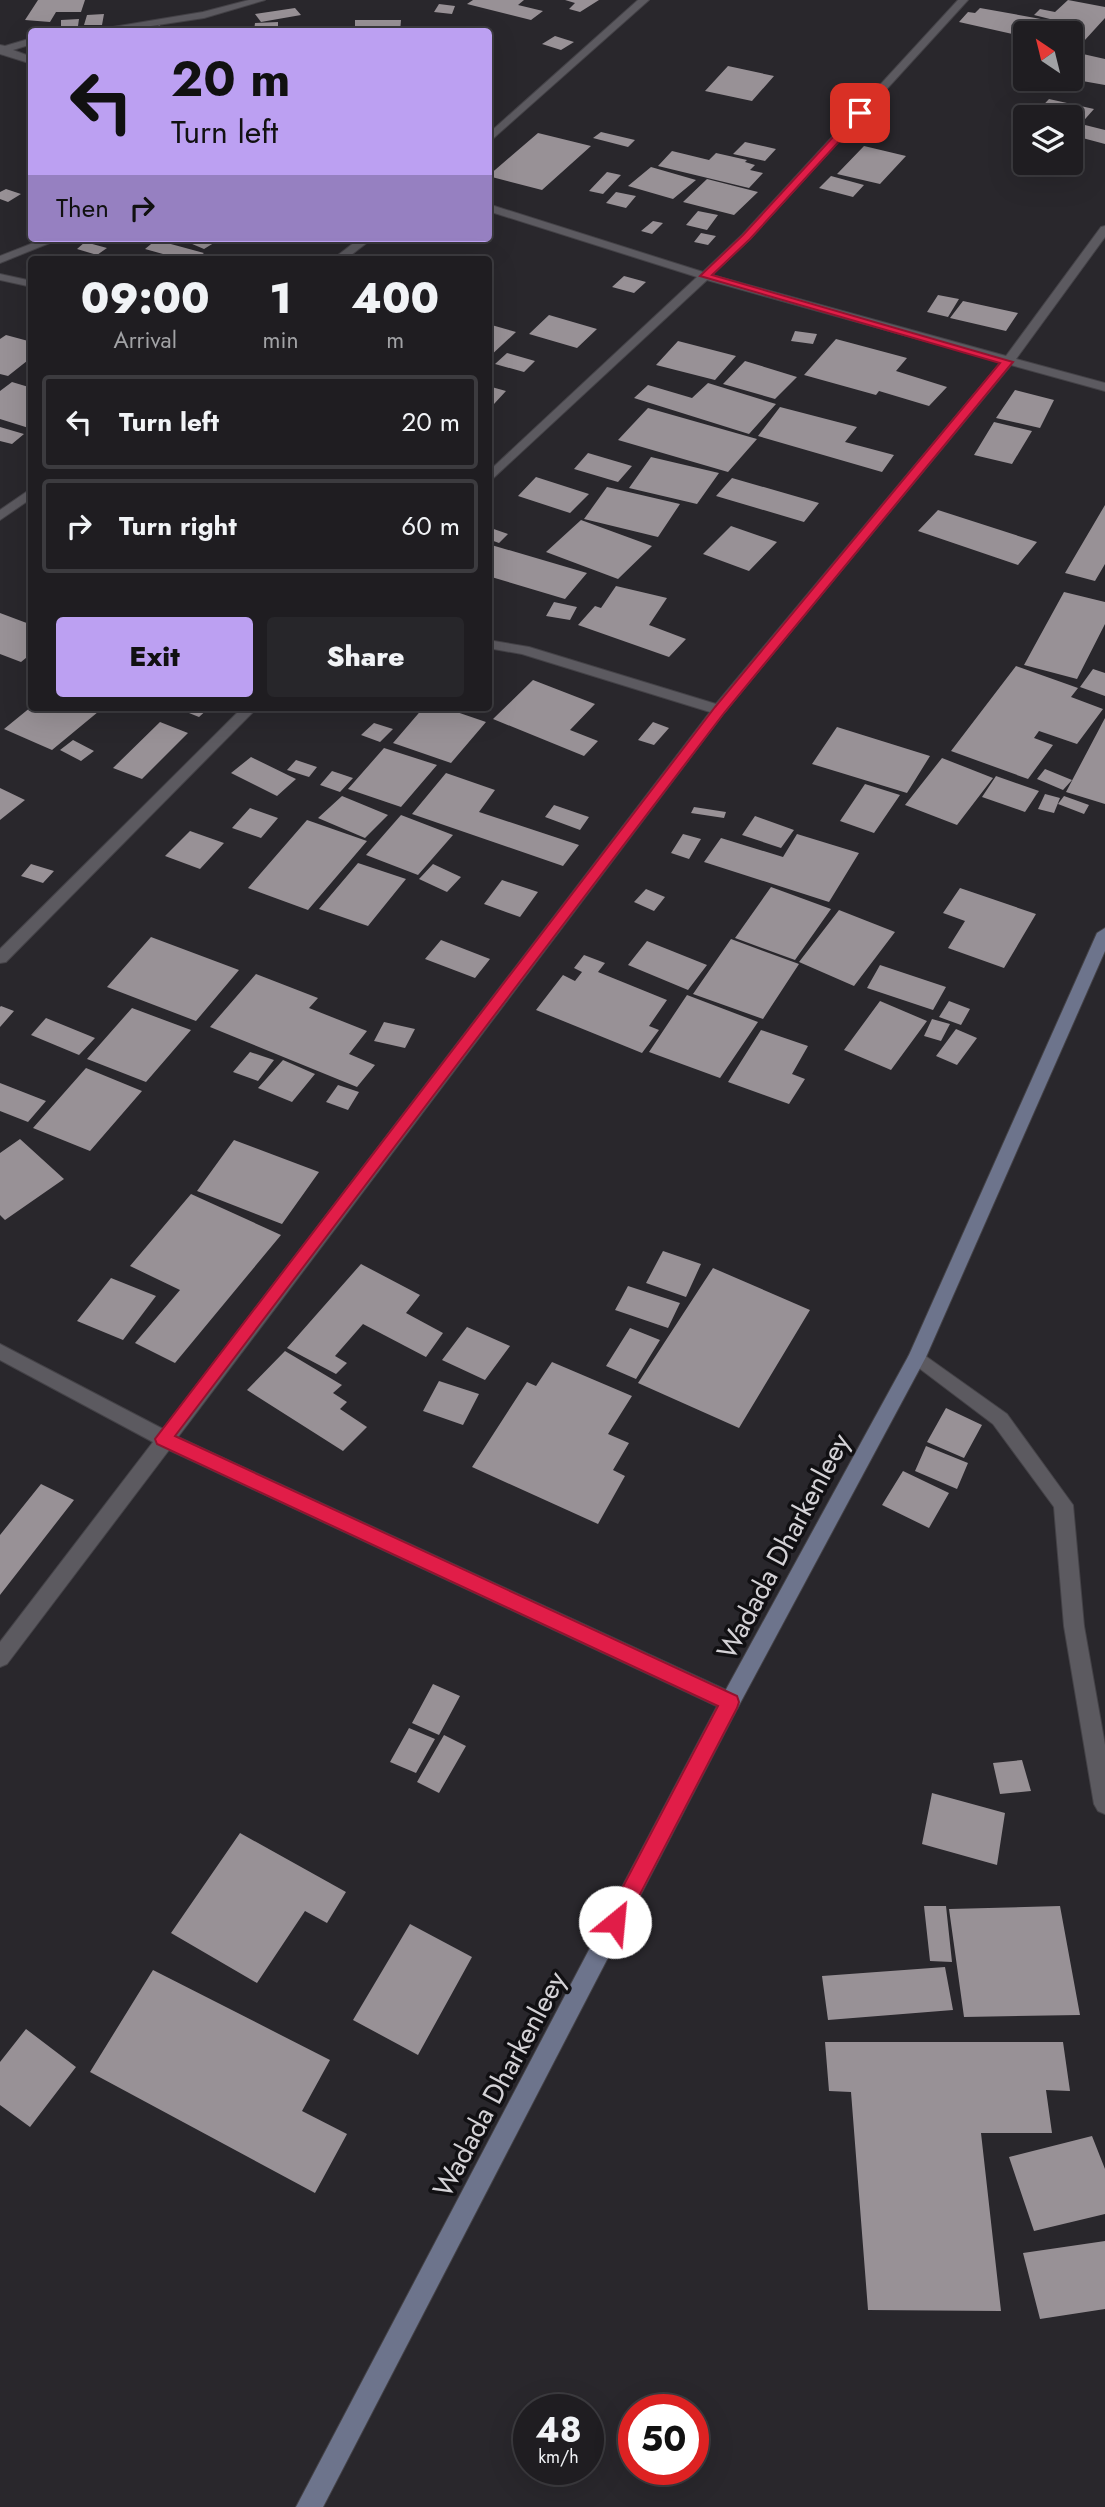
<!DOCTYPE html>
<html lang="en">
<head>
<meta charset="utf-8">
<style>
	body { margin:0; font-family:Jost,sans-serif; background:#27262a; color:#f1f3f6; height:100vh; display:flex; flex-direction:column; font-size:26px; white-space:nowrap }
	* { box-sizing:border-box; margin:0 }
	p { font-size:23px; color:#a1a2a5 }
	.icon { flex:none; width:38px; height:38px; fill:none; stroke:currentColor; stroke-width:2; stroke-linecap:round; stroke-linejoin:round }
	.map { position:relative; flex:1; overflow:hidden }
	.side { position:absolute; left:28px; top:256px; width:464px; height:455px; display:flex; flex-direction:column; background:#1f1d21; border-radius:7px; box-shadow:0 7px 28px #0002,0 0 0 2px #3c3b3f }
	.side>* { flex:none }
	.top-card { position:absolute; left:28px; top:28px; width:464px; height:214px; border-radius:7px; box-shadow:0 7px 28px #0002,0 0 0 2px #3c3b3f; background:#bca0f2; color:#111; overflow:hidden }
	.needle { width:46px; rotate:325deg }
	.fabs { position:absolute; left:1013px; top:21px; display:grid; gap:14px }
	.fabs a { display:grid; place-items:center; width:70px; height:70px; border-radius:7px; background:#1f1d21; box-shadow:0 7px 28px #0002,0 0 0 2px #3c3b3f; font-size:35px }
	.speed { position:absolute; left:513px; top:2394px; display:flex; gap:14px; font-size:35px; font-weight:700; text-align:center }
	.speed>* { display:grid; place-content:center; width:91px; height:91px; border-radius:50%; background:#1f1d21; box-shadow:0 7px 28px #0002,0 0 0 2px #3c3b3f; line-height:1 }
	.speed small { font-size:18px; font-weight:400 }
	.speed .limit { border:10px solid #d22; background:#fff; color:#111 }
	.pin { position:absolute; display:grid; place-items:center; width:60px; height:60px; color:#fff; margin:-30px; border-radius:14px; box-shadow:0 4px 10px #0006 }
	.me { position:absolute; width:77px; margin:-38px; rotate:28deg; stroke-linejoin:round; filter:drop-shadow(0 0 5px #0008) }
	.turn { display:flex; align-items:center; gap:24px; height:147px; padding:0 28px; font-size:32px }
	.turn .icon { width:91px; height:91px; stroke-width:2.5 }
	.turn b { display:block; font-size:49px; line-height:60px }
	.then { display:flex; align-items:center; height:66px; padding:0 28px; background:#0003; gap:14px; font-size:26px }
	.eta { display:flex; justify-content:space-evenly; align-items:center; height:119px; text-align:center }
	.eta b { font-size:42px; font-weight:800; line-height:49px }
	.cta { display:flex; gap:14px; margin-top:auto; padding:14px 28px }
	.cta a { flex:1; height:80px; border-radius:7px; background:#bca0f2; color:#111; font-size:28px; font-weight:800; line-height:80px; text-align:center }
	.cta a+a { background:#27262a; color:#f1f3f6 }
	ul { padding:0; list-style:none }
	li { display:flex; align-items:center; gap:21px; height:94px; margin:0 14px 10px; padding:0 14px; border:4px solid #3c3b3f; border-radius:7px }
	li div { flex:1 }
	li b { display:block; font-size:26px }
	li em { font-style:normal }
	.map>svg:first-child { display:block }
</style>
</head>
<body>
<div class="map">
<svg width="1105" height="2507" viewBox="0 0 1105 2507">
	<rect width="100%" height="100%" fill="#29272c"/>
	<path fill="#989196" d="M 38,0 L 85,0 L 81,12 L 56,12 L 50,22 L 25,20 Z
		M 473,0 L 524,0 L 518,5 L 543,11 L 531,20 L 467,4 Z
		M 565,0 L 599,0 L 580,12 L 569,9 L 575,3 Z
		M 1068,0 L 1105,7 L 1105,18 L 1074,52 L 1105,59 L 1105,85 L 1071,79 L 1071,33 L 1030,33 L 1032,31 L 1027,30 L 1021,36 L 959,22 L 968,12 L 975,13 L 980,8 L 1074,25 L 1034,15 L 1040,9 L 1055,12 Z
		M 439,4 L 455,6 L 452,14 L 434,12 Z
		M 295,8 L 301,15 L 261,22 L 255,14 Z
		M 104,14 L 102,25 L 84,25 L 87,15 Z
		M 79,19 L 78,26 L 61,27 L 61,20 Z
		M 355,20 L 401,20 L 400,32 L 355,32 Z
		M 278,22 L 278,31 L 254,31 L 255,23 Z
		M 159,24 L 164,32 L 134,32 L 132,29 Z
		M 555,36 L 574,42 L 561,50 L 542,44 Z
		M 728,66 L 774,76 L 752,101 L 705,91 Z
		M 1049,99 L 1094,109 L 1071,135 L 1071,117 L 1032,117 Z
		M 1085,125 L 1105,130 L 1105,144 L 1075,136 Z
		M 601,132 L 635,140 L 628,147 L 593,138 Z
		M 538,133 L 591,146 L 542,190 L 488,176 Z
		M 745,142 L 776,149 L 765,161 L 733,154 Z
		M 864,146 L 906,156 L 880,184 L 837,174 Z
		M 672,151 L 709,160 L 716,153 L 747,160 L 745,162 L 755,165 L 750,170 L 763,173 L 749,188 L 658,166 Z
		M 651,167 L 696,180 L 673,199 L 628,186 Z
		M 607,172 L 621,175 L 603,194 L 589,191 Z
		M 831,176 L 864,185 L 853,197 L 819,188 Z
		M 707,179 L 758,192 L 734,215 L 683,202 Z
		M 6,189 L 21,194 L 8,202 L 0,199 L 0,192 Z
		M 616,192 L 636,196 L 626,208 L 606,203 Z
		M 698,211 L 718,215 L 707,230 L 686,225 Z
		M 653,221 L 663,223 L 652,234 L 641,231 Z
		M 701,233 L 716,236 L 708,245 L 694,242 Z
		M 178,238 L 222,238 L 204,249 Z
		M 156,240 L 204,253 L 196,259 L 181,259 L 145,249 Z
		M 85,242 L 107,248 L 97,255 L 77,249 Z
		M 624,276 L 646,282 L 634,293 L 612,287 Z
		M 938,295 L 959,299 L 948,317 L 927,312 Z
		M 963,301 L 1018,313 L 1006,331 L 950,318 Z
		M 549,315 L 597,329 L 577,348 L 529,334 Z
		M 488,324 L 516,332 L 488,358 Z
		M 795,331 L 817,334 L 813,344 L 791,341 Z
		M 6,335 L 32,342 L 32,357 L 8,376 L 0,374 L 0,339 Z
		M 836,339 L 907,358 L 896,371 L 947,387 L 929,406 L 879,391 L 876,395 L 804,375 Z
		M 678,341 L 736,356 L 715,380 L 656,365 Z
		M 507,353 L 535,361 L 524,372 L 495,364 Z
		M 745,361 L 797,377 L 775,399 L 723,384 Z
		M 12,382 L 32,388 L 32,429 L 0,419 L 0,391 Z
		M 708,383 L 776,404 L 749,434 L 634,398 L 648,385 L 692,398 Z
		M 488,386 L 506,391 L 494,404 L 488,402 Z
		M 1015,390 L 1054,400 L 1040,428 L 996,418 Z
		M 780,407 L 857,427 L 845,442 L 894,455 L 882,472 L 758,436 Z
		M 648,408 L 757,439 L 728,472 L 618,440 Z
		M 994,422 L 1032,431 L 1012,464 L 974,455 Z
		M 0,427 L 24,434 L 12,444 L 0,441 Z
		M 588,453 L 632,466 L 618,482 L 574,469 Z
		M 651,457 L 719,473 L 697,504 L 629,488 Z
		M 536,477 L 589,494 L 570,513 L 518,496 Z
		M 732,478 L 819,503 L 804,522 L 716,496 Z
		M 607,487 L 680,504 L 658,537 L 584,519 Z
		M 1105,505 L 1105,564 L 1095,581 L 1065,573 Z
		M 938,510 L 1037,542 L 1018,565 L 918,531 Z
		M 581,520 L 652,546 L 618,579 L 546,552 Z
		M 731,526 L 777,542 L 749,571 L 703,554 Z
		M 488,527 L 508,534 L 499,543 L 488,539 Z
		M 488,544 L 587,573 L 565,599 L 488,576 Z
		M 616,586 L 667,598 L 649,625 L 686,639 L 669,657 L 578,625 L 595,606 L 601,608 Z
		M 1064,592 L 1105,602 L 1105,624 L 1077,679 L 1024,665 Z
		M 554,602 L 577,607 L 570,620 L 546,616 Z
		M 0,613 L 32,625 L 32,653 L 21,662 L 0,654 Z
		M 1016,666 L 1078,688 L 1071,697 L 1103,709 L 1077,744 L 1039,731 L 1034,738 L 1053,745 L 1028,779 L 951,751 Z
		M 1093,669 L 1105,673 L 1105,696 L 1080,687 Z
		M 533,680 L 595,704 L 570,730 L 598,741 L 584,756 L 493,719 Z
		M 31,707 L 104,707 L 52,750 L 4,729 Z
		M 174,707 L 210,707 L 199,717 Z
		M 424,707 L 442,707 L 486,722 L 451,763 L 393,743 Z
		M 1105,718 L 1105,804 L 1066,792 Z
		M 160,722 L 188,733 L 142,779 L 113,768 Z
		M 653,722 L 669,728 L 654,745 L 638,740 Z
		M 374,723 L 393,729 L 380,742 L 361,735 Z
		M 837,727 L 930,756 L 907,793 L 812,764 Z
		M 73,740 L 94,751 L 81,761 L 60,750 Z
		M 384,748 L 437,765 L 401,807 L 348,789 Z
		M 251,757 L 296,779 L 277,796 L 231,773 Z
		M 942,758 L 993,778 L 957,825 L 905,805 Z
		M 296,760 L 317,767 L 309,777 L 287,770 Z
		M 1045,769 L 1072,780 L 1063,790 L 1037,779 Z
		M 332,771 L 353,778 L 340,792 L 320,785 Z
		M 446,773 L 495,790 L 479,812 L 579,845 L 563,866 L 412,814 Z
		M 996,776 L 1039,791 L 1025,812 L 982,797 Z
		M 865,784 L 900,795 L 874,833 L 840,821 Z
		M 0,788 L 25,800 L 0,820 Z
		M 1045,794 L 1060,798 L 1054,813 L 1038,809 Z
		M 342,796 L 388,815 L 365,838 L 318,818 Z
		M 1064,796 L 1089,805 L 1084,814 L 1058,804 Z
		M 554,805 L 589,817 L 580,830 L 545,817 Z
		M 694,807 L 726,812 L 724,818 L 691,813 Z
		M 250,808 L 278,818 L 261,838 L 232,828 Z
		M 401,815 L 453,835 L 418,875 L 366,855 Z
		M 755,816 L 794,830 L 781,848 L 742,835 Z
		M 307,820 L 367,841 L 308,910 L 248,888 Z
		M 190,831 L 224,843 L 200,869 L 165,856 Z
		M 683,834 L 701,839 L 689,859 L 671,853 Z
		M 797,834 L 859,853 L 829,902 L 704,862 L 721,838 L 783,857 Z
		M 358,863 L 406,879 L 368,926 L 319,909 Z
		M 31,864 L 54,871 L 43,883 L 21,876 Z
		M 433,864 L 461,877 L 447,892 L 419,879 Z
		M 502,880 L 538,892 L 520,917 L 484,904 Z
		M 771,887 L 831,909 L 795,960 L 735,938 Z
		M 960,888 L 1036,914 L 1004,968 L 948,948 L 965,921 L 943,913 Z
		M 646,889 L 665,897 L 654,911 L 634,902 Z
		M 839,910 L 895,932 L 854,986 L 799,962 Z
		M 151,937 L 239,970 L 196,1021 L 107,987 Z
		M 731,939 L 799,964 L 763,1019 L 693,994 Z
		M 441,940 L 490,959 L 475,978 L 425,959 Z
		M 647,941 L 707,965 L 688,990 L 628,965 Z
		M 584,955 L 605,963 L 598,972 L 667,1000 L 649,1026 L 659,1030 L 642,1053 L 536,1010 L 563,975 L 575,981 L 582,972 L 574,968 Z
		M 880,965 L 946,987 L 933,1010 L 867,988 Z
		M 256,974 L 318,998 L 309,1008 L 367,1031 L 349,1054 L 375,1065 L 357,1087 L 210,1027 Z
		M 687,995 L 758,1022 L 720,1078 L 649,1052 Z
		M 880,1001 L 927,1021 L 891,1070 L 844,1050 Z
		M 949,1001 L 970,1009 L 961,1025 L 939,1017 Z
		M 1,1006 L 14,1011 L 0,1027 L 0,1007 Z
		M 132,1008 L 191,1030 L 146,1082 L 87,1059 Z
		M 46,1018 L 95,1038 L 79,1055 L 31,1035 Z
		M 932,1019 L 950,1024 L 941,1041 L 924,1036 Z
		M 384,1022 L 415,1029 L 405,1048 L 374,1041 Z
		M 956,1029 L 977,1038 L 957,1065 L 936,1056 Z
		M 761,1030 L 808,1046 L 792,1074 L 805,1079 L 789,1104 L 728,1082 Z
		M 250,1052 L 274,1060 L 258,1081 L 233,1072 Z
		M 283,1060 L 315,1074 L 292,1102 L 258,1088 Z
		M 86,1068 L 142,1091 L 90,1151 L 33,1128 Z
		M 0,1083 L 46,1101 L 28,1122 L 0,1111 Z
		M 338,1085 L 359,1092 L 348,1110 L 326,1102 Z
		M 20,1139 L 64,1179 L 5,1220 L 0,1215 L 0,1153 Z
		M 234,1140 L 319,1172 L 282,1224 L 197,1191 Z
		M 191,1194 L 281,1235 L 175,1363 L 135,1343 L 180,1290 L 130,1266 Z
		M 663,1251 L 701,1264 L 686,1297 L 646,1283 Z
		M 361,1264 L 420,1295 L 406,1313 L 443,1333 L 426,1357 L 363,1324 L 335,1356 L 347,1363 L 336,1374 L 287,1348 Z
		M 713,1268 L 810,1310 L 739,1428 L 638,1383 Z
		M 111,1278 L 156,1296 L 123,1340 L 77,1321 Z
		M 628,1286 L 680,1303 L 668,1328 L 615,1310 Z
		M 467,1327 L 510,1346 L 485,1380 L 442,1360 Z
		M 630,1328 L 660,1340 L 636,1379 L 606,1366 Z
		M 285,1351 L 342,1385 L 333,1393 L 347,1402 L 340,1409 L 367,1427 L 343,1451 L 247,1390 Z
		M 552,1362 L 632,1396 L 608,1434 L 629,1443 L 613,1470 L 625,1476 L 598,1524 L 472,1467 L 527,1382 L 536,1386 Z
		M 439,1381 L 479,1394 L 463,1425 L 423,1411 Z
		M 946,1408 L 982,1425 L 964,1458 L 927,1442 Z
		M 926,1446 L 968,1463 L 957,1489 L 915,1471 Z
		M 903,1471 L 949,1493 L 929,1528 L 882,1505 Z
		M 41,1484 L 74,1500 L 0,1595 L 0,1535 Z
		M 433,1684 L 460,1696 L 439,1735 L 412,1723 Z
		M 409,1728 L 435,1739 L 416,1773 L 390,1762 Z
		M 444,1735 L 466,1746 L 439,1793 L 417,1782 Z
		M 1022,1760 L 1031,1791 L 1000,1794 L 993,1763 Z
		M 932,1793 L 1005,1813 L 997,1865 L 922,1844 Z
		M 240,1833 L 346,1892 L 327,1923 L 305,1911 L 257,1983 L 171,1933 Z
		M 924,1906 L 946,1906 L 952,1962 L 930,1961 Z
		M 1060,1906 L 1080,2015 L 964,2017 L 949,1909 Z
		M 410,1924 L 472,1957 L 418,2055 L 353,2020 Z
		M 945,1967 L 953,2010 L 828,2020 L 822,1976 Z
		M 153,1970 L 330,2060 L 302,2111 L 347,2134 L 315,2193 L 90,2072 Z
		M 26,2029 L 76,2067 L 30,2127 L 0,2105 L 0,2062 Z
		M 825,2042 L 1063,2042 L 1070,2091 L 1046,2090 L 1052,2133 L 981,2133 L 1001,2311 L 868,2310 L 851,2092 L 829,2091 Z
		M 1092,2136 L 1105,2169 L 1105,2214 L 1034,2231 L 1009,2157 Z
		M 1105,2241 L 1105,2309 L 1040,2319 L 1023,2253 Z"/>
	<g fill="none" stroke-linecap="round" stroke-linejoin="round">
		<g stroke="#444247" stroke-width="2">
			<path id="minor" d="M 249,0 L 265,0 L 204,18 L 111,32 L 83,32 L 203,12 Z
				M 638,0 L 649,0 L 488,143 L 488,134 Z
				M 958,0 L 968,0 L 750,239 L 712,275 L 1006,356 L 1101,227 L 1105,226 L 1105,237 L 1016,359 L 1105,383 L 1105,391 L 1011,365 L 724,713 L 178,1437 L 737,1695 L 740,1702 L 737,1709 L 730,1711 L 723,1709 L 169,1450 L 7,1664 L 0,1667 L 0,1642 L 153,1442 L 0,1360 L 0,1344 L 163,1429 L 710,712 L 522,654 L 488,648 L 488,640 L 529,647 L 716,704 L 1001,362 L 707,280 L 488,483 L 488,472 L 697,277 L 488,211 L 488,204 L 703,272 L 742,235 Z
				M 32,38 L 32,44 L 13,50 L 32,57 L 32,64 L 0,54 L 0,45 L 5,46 Z
				M 46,238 L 62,238 L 0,263 L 0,256 Z
				M 360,238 L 373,238 L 346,259 L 333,259 Z
				M 0,274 L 32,281 L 32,287 L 0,280 Z
				M 32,488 L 32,498 L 0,520 L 0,510 Z
				M 243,707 L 258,707 L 6,962 L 0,963 L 0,949 Z
				M 917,1350 L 1007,1414 L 1073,1505 L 1084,1626 L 1105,1745 L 1105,1814 L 1098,1811 L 1094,1804 L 1064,1626 L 1054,1507 L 993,1424 L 911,1362 L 908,1357 L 911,1352 Z"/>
		</g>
		<g stroke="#444247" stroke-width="2">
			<path id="secondary" d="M 1105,928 L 1105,951 L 926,1357 L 737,1709 L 323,2507 L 296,2507 L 723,1695 L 909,1355 L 1097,933 Z"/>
		</g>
		<use href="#minor" fill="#5c5a60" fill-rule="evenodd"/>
		<use href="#secondary" fill="#6d748c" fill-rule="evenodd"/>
	</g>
	<path fill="#e11d48" stroke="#92132f" stroke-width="2" d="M 857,111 L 865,113 L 750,239 L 712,275 L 1013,362 L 724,713 L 175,1436 L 737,1696 L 739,1702 L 737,1708 L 622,1929 L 615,1931 L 608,1929 L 605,1922 L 608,1915 L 718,1706 L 157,1444 L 155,1439 L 715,707 L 1000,363 L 700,276 L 743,235 Z"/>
	<g text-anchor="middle" stroke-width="7" stroke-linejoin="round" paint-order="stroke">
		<g font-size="28" fill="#d4d2d6" stroke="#111013">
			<text transform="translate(783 1546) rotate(-62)" y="10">Wadada Dharkenleey</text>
			<text transform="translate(499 2084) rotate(-62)" y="10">Wadada Dharkenleey</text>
		</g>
	</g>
</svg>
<div class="fabs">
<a><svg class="needle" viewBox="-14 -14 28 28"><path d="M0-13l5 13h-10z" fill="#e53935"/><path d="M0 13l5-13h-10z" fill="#a1a2a5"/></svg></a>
<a><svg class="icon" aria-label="layers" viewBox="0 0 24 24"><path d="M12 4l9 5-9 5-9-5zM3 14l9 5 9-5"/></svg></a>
</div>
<div class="speed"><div>48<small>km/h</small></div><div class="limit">50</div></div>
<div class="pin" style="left:860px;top:113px;background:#d93025"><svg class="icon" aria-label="arrive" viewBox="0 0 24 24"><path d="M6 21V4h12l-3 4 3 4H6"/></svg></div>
<svg class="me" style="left:615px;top:1922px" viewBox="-20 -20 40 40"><circle r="19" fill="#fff"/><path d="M0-13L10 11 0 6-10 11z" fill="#e11d48"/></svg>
<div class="top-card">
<div class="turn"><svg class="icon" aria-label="left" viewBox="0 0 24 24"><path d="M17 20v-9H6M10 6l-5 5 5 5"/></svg><div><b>20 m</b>Turn left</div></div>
<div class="then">Then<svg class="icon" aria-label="right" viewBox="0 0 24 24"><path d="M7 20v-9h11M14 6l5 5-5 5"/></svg></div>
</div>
<section class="side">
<div class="eta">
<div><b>09:00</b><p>Arrival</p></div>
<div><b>1</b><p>min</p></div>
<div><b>400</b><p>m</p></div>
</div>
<ul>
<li><svg class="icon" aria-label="left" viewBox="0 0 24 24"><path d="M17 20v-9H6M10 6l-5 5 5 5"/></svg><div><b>Turn left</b></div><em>20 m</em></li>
<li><svg class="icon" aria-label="right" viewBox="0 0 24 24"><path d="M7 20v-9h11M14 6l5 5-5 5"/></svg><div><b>Turn right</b></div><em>60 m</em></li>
</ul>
<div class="cta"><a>Exit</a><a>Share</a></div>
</section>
</div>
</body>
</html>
